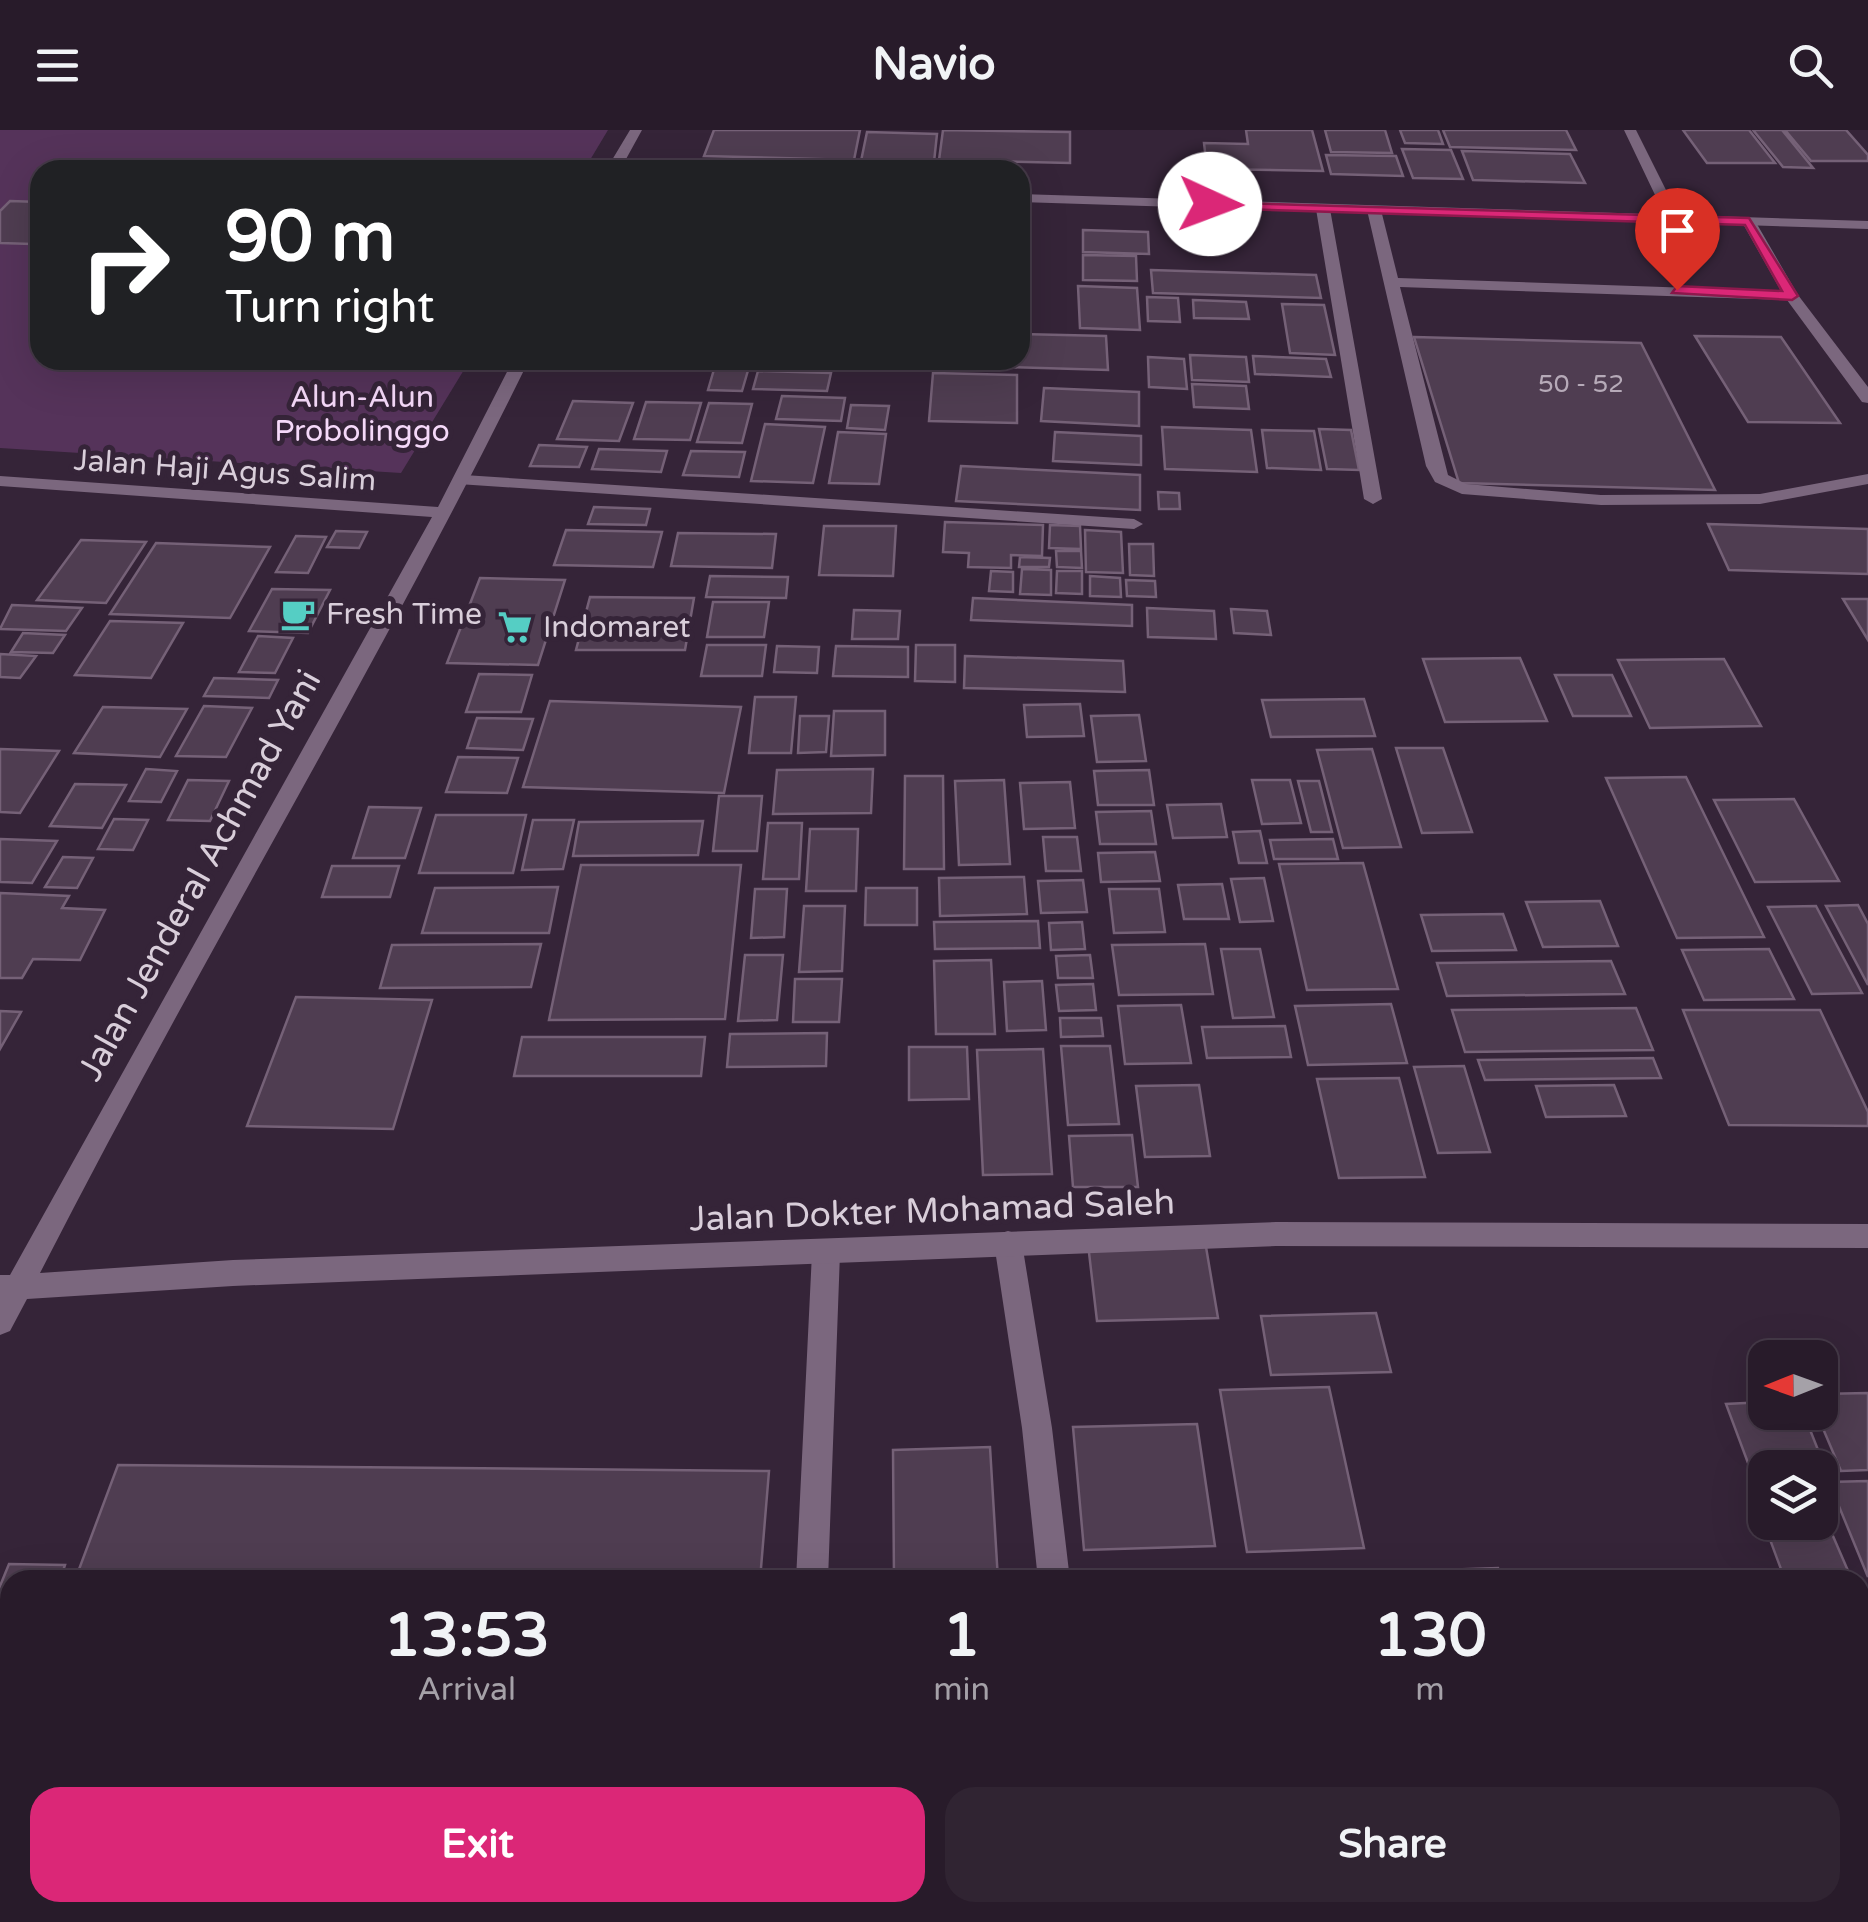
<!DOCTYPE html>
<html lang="en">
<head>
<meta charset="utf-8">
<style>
	body { margin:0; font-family:"Varela Round",sans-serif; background:#302432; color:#f1f3f6; height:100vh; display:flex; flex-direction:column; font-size:38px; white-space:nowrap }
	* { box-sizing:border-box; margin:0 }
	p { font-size:32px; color:#a5a1a8 }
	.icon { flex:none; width:55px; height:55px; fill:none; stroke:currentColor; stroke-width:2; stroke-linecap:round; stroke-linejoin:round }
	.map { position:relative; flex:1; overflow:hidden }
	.sheet { position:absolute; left:0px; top:1440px; width:1870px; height:352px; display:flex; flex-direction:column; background:#281b2a; border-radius:30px 30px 0 0; box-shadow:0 10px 40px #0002,0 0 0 2px #443947 }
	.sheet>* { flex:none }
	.banner { position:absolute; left:30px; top:30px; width:1000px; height:210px; border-radius:30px; box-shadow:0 10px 40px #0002,0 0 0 2px #443947; background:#202124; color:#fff; overflow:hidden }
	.needle { width:65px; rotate:269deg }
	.buttons { position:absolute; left:1748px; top:1210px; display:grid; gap:20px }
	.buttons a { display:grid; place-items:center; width:90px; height:90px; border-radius:20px; background:#281b2a; box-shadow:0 10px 40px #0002,0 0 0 2px #443947; font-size:50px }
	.pin { position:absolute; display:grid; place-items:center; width:85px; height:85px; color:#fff; margin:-102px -42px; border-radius:50% 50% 50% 0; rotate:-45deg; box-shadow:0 0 10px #0007 }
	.pin .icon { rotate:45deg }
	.me { position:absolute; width:110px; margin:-55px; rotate:92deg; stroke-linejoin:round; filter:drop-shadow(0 0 8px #0008) }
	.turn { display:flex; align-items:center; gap:35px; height:210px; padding:0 30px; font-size:45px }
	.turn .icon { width:130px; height:130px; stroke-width:2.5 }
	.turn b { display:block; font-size:70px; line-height:85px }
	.eta { display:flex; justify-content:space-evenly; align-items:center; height:170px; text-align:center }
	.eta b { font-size:60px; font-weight:800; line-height:70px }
	.button { display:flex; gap:20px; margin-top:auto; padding:20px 30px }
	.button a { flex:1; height:115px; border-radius:30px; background:#db2777; color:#fff; font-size:40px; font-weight:800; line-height:115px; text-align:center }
	.button a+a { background:#302432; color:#f1f3f6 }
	header { display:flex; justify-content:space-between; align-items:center; height:130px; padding:0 30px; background:#281b2a; font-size:45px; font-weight:800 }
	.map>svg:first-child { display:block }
</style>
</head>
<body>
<header><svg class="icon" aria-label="menu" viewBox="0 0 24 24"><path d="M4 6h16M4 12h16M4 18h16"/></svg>Navio<svg class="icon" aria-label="search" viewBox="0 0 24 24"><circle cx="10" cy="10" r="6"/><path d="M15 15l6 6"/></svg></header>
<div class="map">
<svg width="1868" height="1792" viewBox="0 0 1868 1792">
	<rect width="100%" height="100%" fill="#352438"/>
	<path fill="#55335a" d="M 0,0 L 608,0 L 584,40 L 40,40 L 40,230 L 470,230 L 401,343 L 0,318 Z"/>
	<path fill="#4f3d51" stroke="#756177" stroke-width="2.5" d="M 714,0 L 860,0 L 854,30 L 704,26 Z
		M 943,0 L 1070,2 L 1070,33 L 939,30 Z
		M 1246,0 L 1312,0 L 1323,41 L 1207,39 L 1204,13 L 1248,14 Z
		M 1325,0 L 1385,0 L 1392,23 L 1331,22 Z
		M 1400,0 L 1438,0 L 1443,14 L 1405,13 Z
		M 1443,0 L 1566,0 L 1576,20 L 1450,17 Z
		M 1683,0 L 1749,0 L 1775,33 L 1707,33 Z
		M 1753,0 L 1782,0 L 1813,38 L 1783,37 Z
		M 1785,0 L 1846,0 L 1868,25 L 1868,31 L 1811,31 Z
		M 867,2 L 937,4 L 934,32 L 861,31 Z
		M 1402,19 L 1451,20 L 1463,49 L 1413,48 Z
		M 1462,21 L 1570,24 L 1585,53 L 1473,50 Z
		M 1326,25 L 1396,26 L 1403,46 L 1331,44 Z
		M 10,71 L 40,72 L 40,105 L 32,114 L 0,113 L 0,81 Z
		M 1083,100 L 1148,102 L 1149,124 L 1083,122 Z
		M 1083,125 L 1136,126 L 1137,151 L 1083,150 Z
		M 1151,140 L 1316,145 L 1321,168 L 1153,163 Z
		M 1078,156 L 1137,158 L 1140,200 L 1080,198 Z
		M 1147,167 L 1178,168 L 1180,192 L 1148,191 Z
		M 1193,170 L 1246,172 L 1249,189 L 1194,188 Z
		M 1282,174 L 1324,175 L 1335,225 L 1290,223 Z
		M 1020,204 L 1106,206 L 1108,240 L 934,235 L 934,230 L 1020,230 Z
		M 1695,206 L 1781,207 L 1840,293 L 1748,292 Z
		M 1414,207 L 1641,213 L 1715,360 L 1459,353 Z
		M 1190,225 L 1246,227 L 1249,252 L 1192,250 Z
		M 1253,226 L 1326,229 L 1331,247 L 1255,244 Z
		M 1148,227 L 1184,229 L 1187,259 L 1149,257 Z
		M 715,236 L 749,237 L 742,261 L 708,260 Z
		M 758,241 L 831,243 L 827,261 L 753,259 Z
		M 933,243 L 1017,245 L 1017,293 L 929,291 Z
		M 1192,254 L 1246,256 L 1249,279 L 1194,277 Z
		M 1044,258 L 1139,262 L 1139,296 L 1041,291 Z
		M 782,266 L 845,268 L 841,291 L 776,289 Z
		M 573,271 L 633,273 L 619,311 L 557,309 Z
		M 646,272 L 701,273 L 690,310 L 634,309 Z
		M 709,273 L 752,274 L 742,313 L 697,312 Z
		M 851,275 L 889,276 L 885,300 L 847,298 Z
		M 765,294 L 825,297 L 813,353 L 751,351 Z
		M 1162,297 L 1251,300 L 1257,342 L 1165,339 Z
		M 1319,299 L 1351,300 L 1359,340 L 1327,339 Z
		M 1262,300 L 1314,301 L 1321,340 L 1267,338 Z
		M 838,302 L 886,304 L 879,354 L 829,353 Z
		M 1055,302 L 1141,306 L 1141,335 L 1053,331 Z
		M 539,315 L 587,317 L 579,337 L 530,336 Z
		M 599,319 L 667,321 L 661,342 L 592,339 Z
		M 691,321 L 745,322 L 739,347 L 683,345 Z
		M 961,336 L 1140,345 L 1140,380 L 956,371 Z
		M 1158,362 L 1179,363 L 1180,379 L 1159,379 Z
		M 594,377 L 650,379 L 646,395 L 588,394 Z
		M 945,392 L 1043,395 L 1042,426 L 1011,425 L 1011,438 L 968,437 L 969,423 L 943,422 Z
		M 1708,394 L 1868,399 L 1868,444 L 1729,440 Z
		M 1050,395 L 1080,396 L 1081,419 L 1049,418 Z
		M 824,396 L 896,396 L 893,446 L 819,445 Z
		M 566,400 L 662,402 L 653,437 L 554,435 Z
		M 1085,400 L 1121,402 L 1123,443 L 1086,442 Z
		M 336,401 L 367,402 L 359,418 L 327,417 Z
		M 678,403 L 776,404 L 772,438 L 671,436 Z
		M 296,406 L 326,407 L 308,443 L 276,442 Z
		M 81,410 L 146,412 L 106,473 L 37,470 Z
		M 156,413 L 270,417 L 230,488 L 110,484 Z
		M 1129,414 L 1153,414 L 1154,446 L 1130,445 Z
		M 1056,421 L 1081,421 L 1082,438 L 1057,437 Z
		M 1020,427 L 1050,428 L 1049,437 L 1019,437 Z
		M 1022,439 L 1051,440 L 1051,465 L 1020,464 Z
		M 991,441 L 1013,442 L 1013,462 L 989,461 Z
		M 1057,441 L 1082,441 L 1082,464 L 1056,463 Z
		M 710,446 L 788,447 L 786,468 L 706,467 Z
		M 1090,446 L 1120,448 L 1121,467 L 1090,466 Z
		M 480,448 L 565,450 L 538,535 L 447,533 Z
		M 1126,450 L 1155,451 L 1156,467 L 1127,466 Z
		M 272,459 L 330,460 L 308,503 L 249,501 Z
		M 590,467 L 694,468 L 685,520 L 576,520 Z
		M 973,468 L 1132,475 L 1132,496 L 971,490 Z
		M 1843,469 L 1868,469 L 1868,510 Z
		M 713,472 L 769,472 L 764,507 L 707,507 Z
		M 12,475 L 82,478 L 66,501 L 0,499 Z
		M 1147,478 L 1214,481 L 1216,509 L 1148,507 Z
		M 1231,479 L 1267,481 L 1271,505 L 1234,503 Z
		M 854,480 L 900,481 L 898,509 L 852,509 Z
		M 110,491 L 183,493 L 151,548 L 75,545 Z
		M 23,503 L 65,505 L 53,523 L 11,522 Z
		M 258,506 L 293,508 L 275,543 L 239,542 Z
		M 707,515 L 766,515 L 762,546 L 701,546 Z
		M 916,515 L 955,515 L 955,552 L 915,551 Z
		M 777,516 L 819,517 L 817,543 L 774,542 Z
		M 836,516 L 908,517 L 908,547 L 833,546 Z
		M 0,524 L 36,526 L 20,548 L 0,547 Z
		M 965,526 L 1123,531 L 1125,562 L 964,558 Z
		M 1520,528 L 1547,591 L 1445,592 L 1423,529 Z
		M 1724,529 L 1761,596 L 1650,598 L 1618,530 Z
		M 479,544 L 532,545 L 521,582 L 466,582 Z
		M 1555,545 L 1612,545 L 1631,586 L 1573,586 Z
		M 214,548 L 278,550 L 269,568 L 204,566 Z
		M 755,567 L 796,567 L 791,623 L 749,623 Z
		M 1364,569 L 1375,606 L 1271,607 L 1262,570 Z
		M 550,571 L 741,577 L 724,663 L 523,657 Z
		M 1080,574 L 1084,606 L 1027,607 L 1024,575 Z
		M 204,576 L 252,578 L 226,627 L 176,626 Z
		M 103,577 L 187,579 L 160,627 L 74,623 Z
		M 834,581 L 885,581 L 885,625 L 831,626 Z
		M 1139,585 L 1146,631 L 1097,632 L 1091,586 Z
		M 800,586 L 829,586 L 826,622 L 798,623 Z
		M 477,588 L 533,589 L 523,620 L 467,618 Z
		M 1396,618 L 1443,618 L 1472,702 L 1422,703 Z
		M 0,619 L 59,621 L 20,683 L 0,682 Z
		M 1372,619 L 1401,717 L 1343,718 L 1317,620 Z
		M 458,627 L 518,628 L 507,663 L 446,662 Z
		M 146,639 L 177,641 L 161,672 L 129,671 Z
		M 873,639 L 871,683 L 773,684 L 777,640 Z
		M 1149,640 L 1154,675 L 1098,675 L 1094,641 Z
		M 905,646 L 943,646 L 944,739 L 904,739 Z
		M 1686,647 L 1764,807 L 1677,808 L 1606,648 Z
		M 188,650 L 229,651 L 210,691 L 168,690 Z
		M 1004,650 L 1010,734 L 959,735 L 955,651 Z
		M 1252,650 L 1290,650 L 1301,693 L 1262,694 Z
		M 1298,651 L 1319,651 L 1332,702 L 1311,702 Z
		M 1070,652 L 1075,698 L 1024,699 L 1020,653 Z
		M 75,654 L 126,655 L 102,698 L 50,696 Z
		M 719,666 L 762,666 L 757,721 L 713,721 Z
		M 1794,669 L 1839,751 L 1755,752 L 1714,670 Z
		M 1221,674 L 1227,707 L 1173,708 L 1167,675 Z
		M 369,677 L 421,678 L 405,728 L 353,728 Z
		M 1151,681 L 1156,714 L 1100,714 L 1096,682 Z
		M 436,685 L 526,685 L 513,743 L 419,743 Z
		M 114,689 L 148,690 L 133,720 L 98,719 Z
		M 533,690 L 574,690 L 563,739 L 522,740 Z
		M 703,691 L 698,725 L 573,726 L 579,692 Z
		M 768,693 L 802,693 L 799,749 L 763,749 Z
		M 810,699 L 858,699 L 856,761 L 806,761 Z
		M 1260,701 L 1267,733 L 1239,733 L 1233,702 Z
		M 1043,707 L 1077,707 L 1081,741 L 1046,741 Z
		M 0,709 L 57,711 L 32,753 L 0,752 Z
		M 1333,709 L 1338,729 L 1274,729 L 1270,710 Z
		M 1155,722 L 1160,751 L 1101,752 L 1098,723 Z
		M 63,727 L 93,728 L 77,758 L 45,757 Z
		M 1363,733 L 1398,859 L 1307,860 L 1279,734 Z
		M 581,735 L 741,735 L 725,889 L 549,890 Z
		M 332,736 L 399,736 L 390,767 L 322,767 Z
		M 1024,747 L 1027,784 L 940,786 L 939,748 Z
		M 1264,748 L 1273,791 L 1240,792 L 1231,749 Z
		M 1083,750 L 1087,782 L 1041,783 L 1038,751 Z
		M 1222,754 L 1229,789 L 1184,789 L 1178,755 Z
		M 558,757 L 549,803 L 422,803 L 435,758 Z
		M 866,758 L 917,758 L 917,795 L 865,795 Z
		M 755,759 L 787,759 L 784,807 L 751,808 Z
		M 1109,759 L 1159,759 L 1165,802 L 1114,803 Z
		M 0,763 L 69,766 L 62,778 L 105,780 L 80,830 L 33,829 L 22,848 L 0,848 Z
		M 1600,771 L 1618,816 L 1543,817 L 1526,772 Z
		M 1858,775 L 1868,794 L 1868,855 L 1826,776 Z
		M 804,776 L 845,776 L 842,841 L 799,842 Z
		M 1816,776 L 1862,863 L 1812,864 L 1768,777 Z
		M 1503,784 L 1516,820 L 1432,821 L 1421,785 Z
		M 1038,791 L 1040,818 L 935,819 L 934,792 Z
		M 1082,792 L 1085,819 L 1051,820 L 1049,793 Z
		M 541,814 L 531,857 L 380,858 L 392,815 Z
		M 1205,814 L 1213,864 L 1119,865 L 1112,815 Z
		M 1221,819 L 1260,819 L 1274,887 L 1233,888 Z
		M 1769,819 L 1794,869 L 1704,870 L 1682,820 Z
		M 745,825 L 783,825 L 777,890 L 738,891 Z
		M 1090,825 L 1093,848 L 1058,848 L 1056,826 Z
		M 991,830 L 995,904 L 936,904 L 934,831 Z
		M 1611,831 L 1625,864 L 1447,866 L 1437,833 Z
		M 795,849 L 842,849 L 839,892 L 793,892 Z
		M 1042,851 L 1046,900 L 1007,901 L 1004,852 Z
		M 1093,854 L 1096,880 L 1059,881 L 1056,855 Z
		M 296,867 L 432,870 L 393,999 L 247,996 Z
		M 1391,874 L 1407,933 L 1308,935 L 1295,876 Z
		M 1181,875 L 1191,933 L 1125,934 L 1118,876 Z
		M 1636,878 L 1653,920 L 1465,922 L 1452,880 Z
		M 1683,880 L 1820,880 L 1868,982 L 1868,996 L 1729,995 Z
		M 0,881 L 21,882 L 0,919 Z
		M 1060,888 L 1101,888 L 1103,906 L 1061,907 Z
		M 1285,896 L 1291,927 L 1207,928 L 1202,897 Z
		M 827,903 L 826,936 L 727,937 L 730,904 Z
		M 522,907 L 705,907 L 701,946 L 514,946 Z
		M 1061,916 L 1110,916 L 1119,994 L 1068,995 Z
		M 909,917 L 967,917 L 969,969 L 909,970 Z
		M 1043,919 L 1052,1044 L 983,1045 L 977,920 Z
		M 1653,928 L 1661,948 L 1485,950 L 1478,930 Z
		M 1464,936 L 1490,1022 L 1438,1023 L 1414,937 Z
		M 1399,948 L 1425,1047 L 1339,1048 L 1317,949 Z
		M 1199,955 L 1210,1026 L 1145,1027 L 1136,956 Z
		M 1614,955 L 1626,986 L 1546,987 L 1536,956 Z
		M 1132,1005 L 1138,1057 L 1073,1057 L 1069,1006 Z
		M 1205,1111 L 1218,1188 L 1097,1191 L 1088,1114 Z
		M 1376,1183 L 1391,1242 L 1271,1245 L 1261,1186 Z
		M 1329,1257 L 1364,1418 L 1247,1422 L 1220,1260 Z
		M 1868,1263 L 1868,1340 L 1841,1341 L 1816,1282 L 1820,1282 L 1820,1264 Z
		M 1765,1272 L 1765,1282 L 1803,1282 L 1826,1340 L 1751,1341 L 1726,1274 Z
		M 1197,1294 L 1215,1416 L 1084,1420 L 1073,1297 Z
		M 990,1317 L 998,1450 L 894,1450 L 893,1320 Z
		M 118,1335 L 769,1341 L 760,1450 L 75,1450 Z
		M 1868,1351 L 1868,1447 L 1829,1352 Z
		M 1820,1376 L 1852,1450 L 1785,1450 L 1758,1377 L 1765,1377 L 1765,1392 L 1820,1392 Z
		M 9,1434 L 65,1435 L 60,1450 L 10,1450 L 10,1552 L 0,1552 L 0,1456 Z
		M 1498,1438 L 1502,1450 L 1143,1450 Z
		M 1860,1471 L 1868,1491 L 1868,1672 L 1860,1650 Z
		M 0,1580 L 10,1580 L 10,1598 L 0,1625 Z
		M 0,1702 L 10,1702 L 10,1771 L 0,1771 Z
		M 381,1782 L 517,1782 L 515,1791 L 380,1787 Z
		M 597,1782 L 750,1782 L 749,1792 L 596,1792 Z
		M 1025,1785 L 1025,1792 L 906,1792 L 906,1789 Z"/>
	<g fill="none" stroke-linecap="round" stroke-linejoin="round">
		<path fill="#7b677e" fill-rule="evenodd" d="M 1374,76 L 1381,80 L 1398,148 L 1781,161 L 1742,92 L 1754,89 L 1798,165 L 1868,257 L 1868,273 L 1862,272 L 1787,170 L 1400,157 L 1448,345 L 1466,354 L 1601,365 L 1760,364 L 1868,344 L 1868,354 L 1760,374 L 1601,375 L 1462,364 L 1435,352 L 1426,336 L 1367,80 Z"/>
		<path fill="#7b677e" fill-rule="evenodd" d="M 1624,0 L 1636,0 L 1681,90 L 1679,93 L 1667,90 Z
			M 1323,75 L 1330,79 L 1382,369 L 1373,374 L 1364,369 L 1316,79 Z
			M 464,345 L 1134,389 L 1143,394 L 1134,399 L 458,354 L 458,346 Z
			M 1008,1101 L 1018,1104 L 1022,1113 L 1052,1298 L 1070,1450 L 1038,1450 L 1022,1298 L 994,1113 L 998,1104 Z
			M 826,1111 L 836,1114 L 840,1123 L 828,1450 L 796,1450 L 812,1123 L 816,1114 Z
			M 780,1782 L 816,1782 L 817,1792 L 779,1792 Z
			M 1073,1782 L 1110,1782 L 1112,1792 L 1074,1792 Z"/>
		<path fill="#7b677e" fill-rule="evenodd" d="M 630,0 L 642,0 L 620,40 L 606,40 Z
			M 1020,64 L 1868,91 L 1868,99 L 1020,72 Z
			M 513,230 L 529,230 C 378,538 197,835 40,1143 L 233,1130 L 1276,1092 L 1868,1094 L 1868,1118 L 1276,1116 L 233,1156 L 27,1169 L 10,1201 L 0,1205 L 0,1145 L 10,1145 L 432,387 L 0,356 L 0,346 L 438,377 Z"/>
	</g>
	<path fill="#db2777" stroke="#8e194d" stroke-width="2.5" d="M 1205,72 L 1749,88 L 1798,166 L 1792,170 L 1672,163 L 1677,156 L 1782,161 L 1745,95 L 1210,78 Z"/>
	<defs>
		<g id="cafe-bare" transform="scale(2.7)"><path d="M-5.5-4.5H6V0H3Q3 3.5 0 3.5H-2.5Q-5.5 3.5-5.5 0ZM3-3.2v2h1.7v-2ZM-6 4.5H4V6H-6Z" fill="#55cec4" stroke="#352438" stroke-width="2.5" paint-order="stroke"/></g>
		<g id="supermarket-bare" transform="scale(2.7)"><path d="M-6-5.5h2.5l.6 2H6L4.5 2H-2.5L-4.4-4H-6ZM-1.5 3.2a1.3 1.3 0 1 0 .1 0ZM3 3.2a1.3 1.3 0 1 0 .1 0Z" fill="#55cec4" stroke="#352438" stroke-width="2.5" paint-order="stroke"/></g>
	</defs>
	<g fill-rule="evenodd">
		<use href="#cafe-bare" x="298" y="484"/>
		<use href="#supermarket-bare" x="515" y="497"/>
	</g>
	<g text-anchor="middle" stroke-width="10" stroke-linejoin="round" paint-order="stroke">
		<g font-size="25" fill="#b6aab8">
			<text x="1581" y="262">50 - 52</text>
		</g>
		<g font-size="30" fill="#f5d9f9" stroke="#352438">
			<text x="362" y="277">Alun-Alun<tspan x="362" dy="34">Probolinggo</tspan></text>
		</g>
		<g font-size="30" fill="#d9ceda" stroke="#352438">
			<text transform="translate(225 340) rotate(4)" y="10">Jalan Haji Agus Salim</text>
		</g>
		<g font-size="30" fill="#d9ceda" stroke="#352438" text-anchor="start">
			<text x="326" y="494">Fresh Time</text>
			<text x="543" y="507">Indomaret</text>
		</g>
		<g font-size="35" fill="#d9ceda" stroke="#352438">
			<text transform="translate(199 745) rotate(-61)" y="12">Jalan Jenderal Achmad Yani</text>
			<text transform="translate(932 1080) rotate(-2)" y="12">Jalan Dokter Mohamad Saleh</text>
		</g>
	</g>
</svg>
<div class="buttons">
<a><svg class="needle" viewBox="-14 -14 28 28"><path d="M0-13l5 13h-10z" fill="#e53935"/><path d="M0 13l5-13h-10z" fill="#a5a1a8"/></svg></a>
<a><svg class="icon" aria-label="layers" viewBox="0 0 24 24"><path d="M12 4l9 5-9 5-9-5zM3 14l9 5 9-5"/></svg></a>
</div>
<div class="pin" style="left:1677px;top:160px;background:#d93025"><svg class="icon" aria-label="arrive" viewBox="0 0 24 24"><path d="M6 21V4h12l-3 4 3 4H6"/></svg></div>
<svg class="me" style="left:1210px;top:74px" viewBox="-20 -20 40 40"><circle r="19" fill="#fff"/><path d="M0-13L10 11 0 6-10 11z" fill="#db2777"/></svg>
<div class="banner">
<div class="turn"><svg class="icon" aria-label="right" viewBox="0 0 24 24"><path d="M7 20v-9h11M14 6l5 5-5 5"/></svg><div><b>90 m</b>Turn right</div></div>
</div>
<section class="sheet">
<div class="eta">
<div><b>13:53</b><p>Arrival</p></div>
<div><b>1</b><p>min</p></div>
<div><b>130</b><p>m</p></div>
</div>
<div class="button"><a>Exit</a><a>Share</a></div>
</section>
</div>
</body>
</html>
